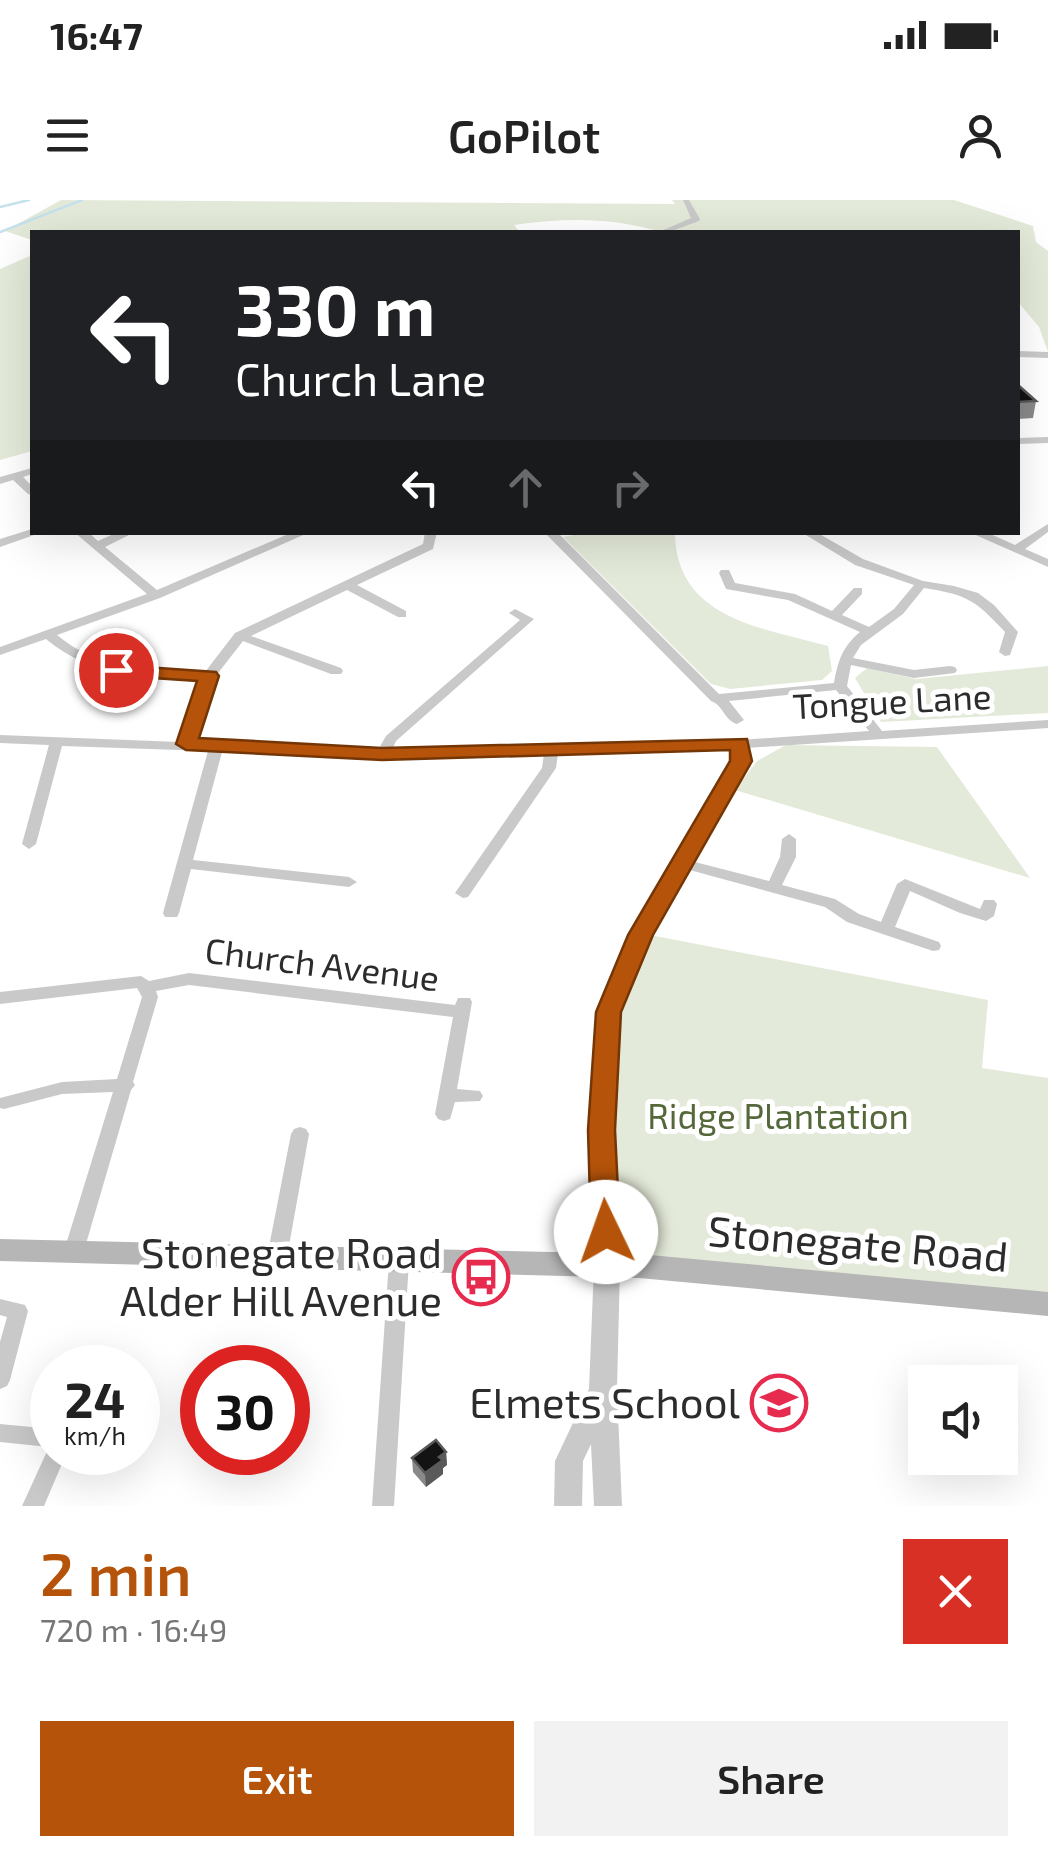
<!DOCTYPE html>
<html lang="en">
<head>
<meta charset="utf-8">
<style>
	body { margin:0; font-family:"Exo 2",sans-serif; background:#f2f2f2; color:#222; height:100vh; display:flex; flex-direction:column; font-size:38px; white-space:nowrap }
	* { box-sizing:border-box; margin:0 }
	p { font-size:32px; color:#767676 }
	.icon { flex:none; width:55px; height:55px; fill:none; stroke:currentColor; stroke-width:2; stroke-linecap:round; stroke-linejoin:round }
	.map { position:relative; height:1306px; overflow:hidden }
	.panel { display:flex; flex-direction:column; background:#fff; flex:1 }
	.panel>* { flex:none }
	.guide { position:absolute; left:30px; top:30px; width:990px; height:305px; border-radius:0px; box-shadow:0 10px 40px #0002; background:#202124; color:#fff; overflow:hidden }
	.tools { position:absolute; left:908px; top:1165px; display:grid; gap:20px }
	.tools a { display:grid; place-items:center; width:110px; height:110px; border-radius:0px; background:#fff; box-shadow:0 10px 40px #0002; font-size:50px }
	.speed { position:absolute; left:30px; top:1145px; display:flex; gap:20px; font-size:50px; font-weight:700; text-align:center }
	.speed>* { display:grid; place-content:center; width:130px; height:130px; border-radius:50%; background:#fff; box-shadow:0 10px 40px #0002; line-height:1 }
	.speed small { font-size:25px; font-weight:400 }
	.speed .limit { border:15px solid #d22; background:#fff; color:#111 }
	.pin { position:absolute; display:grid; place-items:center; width:85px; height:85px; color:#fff; margin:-42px; border:5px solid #fff; border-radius:50%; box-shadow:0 2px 10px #0007 }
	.me { position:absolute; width:110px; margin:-55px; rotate:357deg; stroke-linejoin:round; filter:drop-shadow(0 0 8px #0008) }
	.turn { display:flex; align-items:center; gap:35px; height:210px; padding:0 40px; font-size:45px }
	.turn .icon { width:130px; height:130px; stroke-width:2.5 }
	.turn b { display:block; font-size:70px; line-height:85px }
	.lanes { display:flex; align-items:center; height:95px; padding:0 40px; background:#0003; justify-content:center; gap:50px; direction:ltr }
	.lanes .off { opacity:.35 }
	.round { display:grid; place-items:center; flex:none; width:105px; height:105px; border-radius:0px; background:#f2f2f2 }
	.summary { display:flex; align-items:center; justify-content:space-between; height:170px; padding:0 40px }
	h1 { font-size:60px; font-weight:600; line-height:75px; color:#b45309 }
	.action { display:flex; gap:20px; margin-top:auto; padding:20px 40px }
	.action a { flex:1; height:115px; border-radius:0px; background:#b45309; color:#fff; font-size:40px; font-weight:600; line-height:115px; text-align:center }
	.action a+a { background:#f2f2f2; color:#222 }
	.status { display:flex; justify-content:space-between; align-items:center; height:70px; padding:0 50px; background:#fff; direction:ltr }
	.status svg { height:28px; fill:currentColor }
	header { display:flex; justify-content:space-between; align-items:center; height:130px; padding:0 40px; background:#fff; font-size:45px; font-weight:600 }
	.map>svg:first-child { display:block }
</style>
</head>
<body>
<div class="status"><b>16:47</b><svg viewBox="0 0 49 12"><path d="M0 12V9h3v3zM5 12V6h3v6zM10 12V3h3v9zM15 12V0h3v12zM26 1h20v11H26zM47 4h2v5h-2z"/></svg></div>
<header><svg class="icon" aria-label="menu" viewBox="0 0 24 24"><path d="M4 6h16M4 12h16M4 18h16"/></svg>GoPilot<svg class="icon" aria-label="person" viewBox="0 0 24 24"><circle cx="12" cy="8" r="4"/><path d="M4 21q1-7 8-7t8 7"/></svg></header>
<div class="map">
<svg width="1048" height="1306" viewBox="0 0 1048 1306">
	<rect width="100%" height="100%" fill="#fff"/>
	<path fill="#e4ead9" d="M 61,0 L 675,4 L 672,0 L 954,0 L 1033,26 L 1036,42 L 1048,51 L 1048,152 L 1039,127 L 1018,102 L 1018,32 L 661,32 C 610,17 567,18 514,25 L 520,32 L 32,32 L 32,40 L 5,31 Z
		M 32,55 L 32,251 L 0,260 L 0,69 Z
		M 584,333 L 675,333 C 676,418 761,428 828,446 L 832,471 L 822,480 L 730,489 L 711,484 L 563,337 Z
		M 1048,466 L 1048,513 L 881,522 L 855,478 L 867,468 L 916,479 Z
		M 786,545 L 937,547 L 1030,678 L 735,590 L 757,561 Z
		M 650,735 L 988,800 L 982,868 L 1048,878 L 1048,1095 L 623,1058 L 607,930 L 619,812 Z"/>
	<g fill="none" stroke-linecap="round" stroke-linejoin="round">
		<path stroke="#c5e1eb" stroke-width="2.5" d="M 0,7 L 29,0
			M 0,32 L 82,0"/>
		<path fill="#c9c9c9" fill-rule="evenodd" d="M 683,0 L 689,0 L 700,19 L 699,21 L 669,32 L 659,32 L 691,18 Z
			M 1018,151 L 1048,152 L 1048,158 L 1018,157 Z
			M 1048,237 L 1048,243 L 1018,244 L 1018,238 Z
			M 32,268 L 32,274 L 23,277 L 32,286 L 32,295 L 28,294 L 13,280 L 0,284 L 0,277 Z
			M 1048,324 L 1048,332 L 1025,349 L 1048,359 L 1048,367 L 969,332 L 986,332 L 1015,345 Z
			M 32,329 L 32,332 L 39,332 L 37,334 L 0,347 L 0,339 Z
			M 74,332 L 88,332 L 98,341 L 118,332 L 135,332 L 105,347 L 157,390 L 293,332 L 310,332 L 160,398 L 57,435 C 100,471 152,471 205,472 L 235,433 L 423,344 L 425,332 L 437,332 L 433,349 L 357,385 L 406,411 L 406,417 L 398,417 L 347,390 L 251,436 L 341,468 L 343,471 L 341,474 L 331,474 L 243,441 L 215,477 L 193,542 L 211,543 L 217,541 L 223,544 L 378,550 L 386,536 L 520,420 L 509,413 L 515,409 L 534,419 L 396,541 L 392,550 L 740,540 L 869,531 L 836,490 L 729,501 L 744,520 L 737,524 C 725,521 723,505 711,501 L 544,332 L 557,332 L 719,494 L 834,483 C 838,461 842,447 860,432 L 788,400 L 726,389 L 719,373 L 721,370 L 729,370 L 735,383 L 795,394 L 832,411 L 854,388 L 862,388 L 862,394 L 842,415 L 869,427 L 894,409 L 914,385 L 855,365 L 801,332 L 816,332 L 863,359 L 923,381 L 954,386 L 978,393 L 994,405 L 1018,432 L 1010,455 L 1005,456 L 999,452 L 1005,432 C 975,400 968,395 924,388 L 903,414 L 861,445 L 853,458 L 914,470 L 950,466 L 955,467 L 957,470 L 955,473 L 914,478 L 851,465 L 847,486 L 882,531 L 1048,520 L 1048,528 L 747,548 L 748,561 L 691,661 L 769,681 L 780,657 L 782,639 L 789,634 L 796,639 L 796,657 L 782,685 L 835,699 L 859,714 L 881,722 L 897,684 L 905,679 L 980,709 L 984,700 L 994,700 L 997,704 L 994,716 L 986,721 L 960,713 L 910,691 L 895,727 L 939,742 L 941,746 L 939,750 L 933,751 L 847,722 L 825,707 L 686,669 L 649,735 L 617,812 L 610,930 L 617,1066 L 614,1071 L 607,1074 L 600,1071 L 597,1066 L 592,930 L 601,812 L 633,735 L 734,561 L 733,548 L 558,553 L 556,568 L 468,697 L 463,698 L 455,693 L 542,568 L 544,554 L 382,558 L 222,552 L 193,660 L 349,677 L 357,682 L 349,687 L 191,669 L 179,713 L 177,717 L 165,717 L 163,713 L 208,551 L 62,546 L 36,644 L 29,649 L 22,644 L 49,545 L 0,543 L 0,535 L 179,542 L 201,480 C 145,478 91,477 46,439 L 0,455 L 0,447 L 147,394 Z
			M 189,773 L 455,805 L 458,798 L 470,798 L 472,802 L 457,889 L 480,891 L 483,896 L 480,901 L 455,902 L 450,919 L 444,921 L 438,919 L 435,914 L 453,817 L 189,785 L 156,791 L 158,797 L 133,882 L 135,885 L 131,890 L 83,1054 L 80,1059 L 73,1062 L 66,1059 L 63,1054 L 113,892 L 62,894 L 4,909 L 0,908 L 0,898 L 62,882 L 117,879 L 142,797 L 137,788 L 0,804 L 0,792 L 141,776 L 149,781 Z
			M 300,927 L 306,929 L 309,934 L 287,1057 L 284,1062 L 277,1065 L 270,1062 L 267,1057 L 291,934 L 294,929 Z
			M 399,1053 L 406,1056 L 409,1061 L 394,1306 L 372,1306 L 389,1061 L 392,1056 Z
			M 0,1099 L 25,1105 L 28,1111 L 10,1180 L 7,1186 L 0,1189 L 0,1142 L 7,1117 L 0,1115 Z
			M 0,1224 L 52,1229 L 52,1252 L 67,1252 L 44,1306 L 22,1306 L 49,1247 L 0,1242 Z"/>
		<path fill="#c9c9c9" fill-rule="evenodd" d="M 607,1056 L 616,1059 L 620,1066 L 617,1190 L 622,1306 L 594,1306 L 591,1244 L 583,1261 L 582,1306 L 554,1306 L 555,1261 L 589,1189 L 594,1066 L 598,1059 Z"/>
		<path fill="#b6b6b6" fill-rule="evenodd" d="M 0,1039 L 639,1054 L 1048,1092 L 1048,1116 L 639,1078 L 0,1061 Z"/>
	</g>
	<path fill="#898989" d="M 1018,185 L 1036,201 L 1033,218 L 1018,219 Z
		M 446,1252 L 447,1265 L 443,1268 L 443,1274 L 426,1287 L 413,1272 L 412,1258 Z"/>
	<path fill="#5a5a5a" d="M 446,1252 L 447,1265 L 443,1268 L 443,1274 L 426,1287 L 425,1273 L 439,1257 Z"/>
	<path fill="#131313" stroke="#5a5a5a" stroke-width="2.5" d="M 1018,185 L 1036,201 L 1018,202 Z
		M 436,1240 L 446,1252 L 439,1257 L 443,1260 L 425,1273 L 412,1258 Z"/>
	<path fill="#b45309" stroke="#753606" stroke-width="2.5" d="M 116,465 L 216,472 L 219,476 L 199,538 L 382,548 L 747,539 L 752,561 L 653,735 L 621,812 L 615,930 L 620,1032 L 616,1040 L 596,1040 L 591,1032 L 588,930 L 596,812 L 628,735 L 730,561 L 730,550 L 382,560 L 186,550 L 176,544 L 197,481 L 109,475 L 106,470 Z"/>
	<defs>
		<g id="bus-ring" transform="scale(2.875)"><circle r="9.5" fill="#fff" stroke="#e62b4f" stroke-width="1.5"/><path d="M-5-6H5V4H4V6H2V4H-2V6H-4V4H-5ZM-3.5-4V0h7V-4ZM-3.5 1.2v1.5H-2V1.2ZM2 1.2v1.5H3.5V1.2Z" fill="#e62b4f"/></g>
		<g id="school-ring" transform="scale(2.875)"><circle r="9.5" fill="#fff" stroke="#e62b4f" stroke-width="1.5"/><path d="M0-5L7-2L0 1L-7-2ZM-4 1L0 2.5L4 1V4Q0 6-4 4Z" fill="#e62b4f"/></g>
	</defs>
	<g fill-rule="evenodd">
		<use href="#bus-ring" x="481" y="1077"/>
		<use href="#school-ring" x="779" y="1203"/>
	</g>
	<g text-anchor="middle" stroke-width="10" stroke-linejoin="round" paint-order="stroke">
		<g font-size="35" fill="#2c2c2c" stroke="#fff">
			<text transform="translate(892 502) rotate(-3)" y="12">Tongue Lane</text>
			<text transform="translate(322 765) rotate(7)" y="12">Church Avenue</text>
		</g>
		<g font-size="35" fill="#55683a" stroke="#fff">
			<text x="778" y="929">Ridge Plantation</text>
		</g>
		<g font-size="42" fill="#2c2c2c" stroke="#fff">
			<text transform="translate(858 1044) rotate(5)" y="15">Stonegate Road</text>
		</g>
		<g font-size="42" fill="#2c2c2c" stroke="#fff" text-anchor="end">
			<text x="442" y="1068">Stonegate Road<tspan x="442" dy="48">Alder Hill Avenue</tspan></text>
			<text x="740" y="1218">Elmets School</text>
		</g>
	</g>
</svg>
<div class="tools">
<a><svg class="icon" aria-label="sound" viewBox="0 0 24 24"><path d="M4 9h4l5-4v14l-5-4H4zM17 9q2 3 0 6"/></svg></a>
</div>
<div class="speed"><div>24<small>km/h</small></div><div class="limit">30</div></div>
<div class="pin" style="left:116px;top:470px;background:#d93025"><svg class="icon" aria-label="arrive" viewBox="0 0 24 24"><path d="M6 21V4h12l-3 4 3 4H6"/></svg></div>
<svg class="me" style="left:606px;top:1032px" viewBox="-20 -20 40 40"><circle r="19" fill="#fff"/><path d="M0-13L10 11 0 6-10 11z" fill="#b45309"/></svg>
<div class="guide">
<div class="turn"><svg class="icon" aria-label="left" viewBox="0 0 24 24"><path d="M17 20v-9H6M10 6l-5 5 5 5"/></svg><div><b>330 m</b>Church Lane</div></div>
<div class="lanes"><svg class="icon" aria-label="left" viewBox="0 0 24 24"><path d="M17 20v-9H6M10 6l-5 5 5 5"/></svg><svg class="icon off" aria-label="ahead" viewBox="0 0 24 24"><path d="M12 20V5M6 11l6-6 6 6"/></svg><svg class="icon off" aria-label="right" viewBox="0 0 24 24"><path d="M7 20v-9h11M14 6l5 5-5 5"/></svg></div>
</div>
</div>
<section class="panel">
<div class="summary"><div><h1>2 min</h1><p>720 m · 16:49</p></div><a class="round" style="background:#d93025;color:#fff"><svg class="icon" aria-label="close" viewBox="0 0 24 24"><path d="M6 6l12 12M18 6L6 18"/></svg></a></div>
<div class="action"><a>Exit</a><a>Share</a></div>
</section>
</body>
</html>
